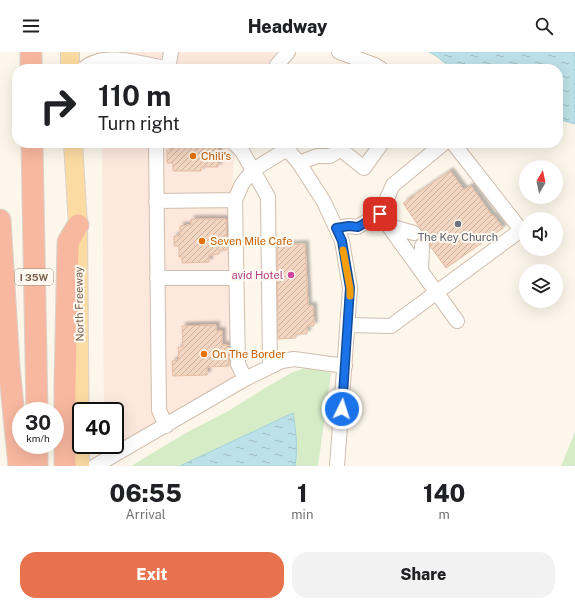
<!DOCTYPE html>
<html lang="en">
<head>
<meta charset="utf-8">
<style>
	body { margin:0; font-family:"Public Sans",sans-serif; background:#f2f2f2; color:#202124; height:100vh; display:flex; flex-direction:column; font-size:15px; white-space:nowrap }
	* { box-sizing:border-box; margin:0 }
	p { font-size:13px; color:#757577 }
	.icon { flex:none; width:22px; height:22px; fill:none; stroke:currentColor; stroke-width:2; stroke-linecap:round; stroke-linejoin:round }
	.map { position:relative; height:414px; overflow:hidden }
	.sheet { display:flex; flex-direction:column; background:#fff; flex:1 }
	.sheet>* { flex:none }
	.guide { position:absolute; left:12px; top:12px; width:551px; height:84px; border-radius:16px; box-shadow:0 4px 16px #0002; background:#fff; color:#202124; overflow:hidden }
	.needle { width:26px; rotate:9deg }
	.controls { position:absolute; left:519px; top:108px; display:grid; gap:8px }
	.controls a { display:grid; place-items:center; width:44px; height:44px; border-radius:50%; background:#fff; box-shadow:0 4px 16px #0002; font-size:20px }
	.speed { position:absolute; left:12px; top:350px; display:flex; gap:8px; font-size:20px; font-weight:700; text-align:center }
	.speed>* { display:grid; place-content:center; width:52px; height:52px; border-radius:50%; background:#fff; box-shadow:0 4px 16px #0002; line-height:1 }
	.speed small { font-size:10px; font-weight:400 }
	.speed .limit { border:2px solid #111; border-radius:6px; background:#fff; color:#111 }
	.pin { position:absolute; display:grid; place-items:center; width:34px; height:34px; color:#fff; margin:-17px; border-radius:8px; box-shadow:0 2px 6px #0006 }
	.me { position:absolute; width:44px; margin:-22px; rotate:4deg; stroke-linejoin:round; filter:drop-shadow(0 0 3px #0008) }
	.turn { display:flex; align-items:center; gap:14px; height:84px; padding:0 20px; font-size:18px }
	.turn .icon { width:52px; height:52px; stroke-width:2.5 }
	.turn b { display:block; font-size:28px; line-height:34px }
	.eta { display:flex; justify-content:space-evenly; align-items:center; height:68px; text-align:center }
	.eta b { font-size:24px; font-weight:800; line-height:28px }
	.cta { display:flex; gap:8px; margin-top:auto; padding:8px 20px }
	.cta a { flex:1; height:46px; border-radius:16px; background:#e8724e; color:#fff; font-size:16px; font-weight:800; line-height:46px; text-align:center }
	.cta a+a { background:#f2f2f2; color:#202124 }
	header { display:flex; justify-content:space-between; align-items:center; height:52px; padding:0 20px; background:#fff; font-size:18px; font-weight:800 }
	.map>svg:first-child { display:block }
</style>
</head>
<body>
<header><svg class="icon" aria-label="menu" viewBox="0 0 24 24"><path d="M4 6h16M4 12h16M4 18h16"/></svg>Headway<svg class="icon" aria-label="search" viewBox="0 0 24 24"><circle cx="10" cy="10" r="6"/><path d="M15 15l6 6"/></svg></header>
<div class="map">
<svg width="575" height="414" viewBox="0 0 575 414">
	<defs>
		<pattern id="water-ripples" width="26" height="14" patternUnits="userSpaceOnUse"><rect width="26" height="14" fill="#bde1e8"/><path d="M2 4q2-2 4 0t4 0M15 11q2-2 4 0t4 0" fill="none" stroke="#9ebabe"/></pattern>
		<pattern id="building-hatch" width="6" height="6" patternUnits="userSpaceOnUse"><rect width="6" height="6" fill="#f3d6c1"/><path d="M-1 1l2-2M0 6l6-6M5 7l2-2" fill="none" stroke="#cab19f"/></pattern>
		<filter id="shadow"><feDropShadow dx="3.5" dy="-3.5" stdDeviation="1" flood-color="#0004"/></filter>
	</defs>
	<rect width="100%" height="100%" fill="#fdf6ea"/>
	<path fill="#fde8de" d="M 96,0 L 276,0 L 268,17 L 97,17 Z
		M 102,91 L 235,91 L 231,154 L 233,313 L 234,325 L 104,404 L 104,393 L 115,393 L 115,359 L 104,359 Z"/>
	<path fill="#d6ecc7" d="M 305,316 L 321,318 L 331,321 L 318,414 L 131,414 L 184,382 L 230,358 L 265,336 L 291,321 Z
		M 575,380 L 575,414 L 561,414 Z"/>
	<path fill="url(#water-ripples)" stroke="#a3d1da" d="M 429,0 L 575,0 L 575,72 L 558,67 L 558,17 L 453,17 L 436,4 Z
		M 293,361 C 296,379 298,396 295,414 L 180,414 Z"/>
	<path fill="url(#building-hatch)" stroke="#e6bca1" filter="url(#shadow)" d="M 173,91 L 218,91 L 218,115 L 201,115 L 201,119 L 173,119 L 173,111 L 167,111 L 167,98 L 173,98 Z
		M 450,119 L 464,138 L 471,134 L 492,164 L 493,163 L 503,176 L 446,216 L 430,194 L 429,190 L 426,187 L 421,186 L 422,179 L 403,151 Z
		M 191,167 L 226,167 L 227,198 L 219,198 L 219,202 L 209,203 L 209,210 L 182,211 L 182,205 L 179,205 L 179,194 L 174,194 L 174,184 L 180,184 L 180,174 L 191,173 Z
		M 305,192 L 308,254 L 313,254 L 314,274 L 307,274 L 307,282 L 296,282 L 296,286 L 278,287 L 277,193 Z
		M 216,273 L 216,279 L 222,279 L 222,293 L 228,293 L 229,314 L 207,315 L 207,323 L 173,324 L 172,309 L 179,308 L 178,295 L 183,295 L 182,274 Z"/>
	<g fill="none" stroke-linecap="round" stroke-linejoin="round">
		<g stroke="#d0beae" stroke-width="16">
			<path id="minor" d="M 339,0 L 375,13 L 381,17
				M 83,17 C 100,2 125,8 146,12 C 154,14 162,15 170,17
				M 168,17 L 171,0
				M 276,17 L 277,13 L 288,0
				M 156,91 L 159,358 L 166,374
				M 234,91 L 242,99 L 268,145 L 270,315
				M 282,91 L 299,111 L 324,150 L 342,189 L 350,236 L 337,414
				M 444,91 L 393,133 L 380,162 L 457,269
				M 339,96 L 364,116 L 382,91
				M 299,111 L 317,104 L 330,104 L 335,101 L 343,91
				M 156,149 L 235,148
				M 389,174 L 414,181
				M 336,176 L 349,174 L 357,175 L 380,162
				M 421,218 L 422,194
				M 157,226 L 237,226
				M 348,273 L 391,274 L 521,178 L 453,91
				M 245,327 L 238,312 L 235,148 L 242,132 L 253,118 L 287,97
				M 95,414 L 245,327 L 282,309 L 294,307 L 345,314"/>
		</g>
		<g stroke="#d9d2cd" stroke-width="20">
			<path id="major" d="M 70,0 L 70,17
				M 73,91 L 78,173 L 80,414"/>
		</g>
		<g stroke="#d9d2cd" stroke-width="23">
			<path id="highway" d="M 31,0 L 31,17
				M 32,91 L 37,359
				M 0,168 L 9,314 L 19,414
				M 37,393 L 37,414
				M 65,414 L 65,333 L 68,190 L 78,173"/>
		</g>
		<use href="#minor" stroke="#fff" stroke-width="14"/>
		<use href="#major" stroke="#fcdba2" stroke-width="18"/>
		<use href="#highway" stroke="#f8b8a0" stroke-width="21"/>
	</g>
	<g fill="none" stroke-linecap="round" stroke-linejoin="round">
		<g stroke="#114b97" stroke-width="10">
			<path id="route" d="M 342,357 L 350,236 L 342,189 L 336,176 L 349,174 L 358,175 L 380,162"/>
		</g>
		<use href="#route" stroke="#1a73e8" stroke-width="7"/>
		<path stroke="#f59e0b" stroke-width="7" d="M 343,198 L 350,236 L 350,244"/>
	</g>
	<g fill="#e8710a" stroke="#fffaf1" stroke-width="1.5">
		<circle cx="193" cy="104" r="4"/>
		<circle cx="202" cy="189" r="4"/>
		<circle cx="204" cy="302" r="4"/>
	</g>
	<circle fill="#6b7280" stroke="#fffaf1" stroke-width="1.5" cx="458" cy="172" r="4"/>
	<circle fill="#d1479c" stroke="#fffaf1" stroke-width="1.5" cx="291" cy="223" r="4"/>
	<g text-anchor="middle" stroke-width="4" stroke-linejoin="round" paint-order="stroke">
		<rect fill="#fffaf1" stroke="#a18c7e" stroke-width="1" x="15" y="217" width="38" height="16" rx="3"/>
		<g font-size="10" font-weight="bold" fill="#795d4c">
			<text x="34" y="229">I 35W</text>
		</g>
		<g font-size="11" fill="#c56008" stroke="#fffaf1" text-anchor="start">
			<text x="201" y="108">Chili's</text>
			<text x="210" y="193">Seven Mile Cafe</text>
			<text x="212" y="306">On The Border</text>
		</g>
		<g font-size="11" fill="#5b616d" stroke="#fffaf1">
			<text x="458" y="189">The Key Church</text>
		</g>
		<g font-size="11" fill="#b23c85" stroke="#fffaf1" text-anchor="end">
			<text x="283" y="227">avid Hotel</text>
		</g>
		<g font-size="11" fill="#795d4c" stroke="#fffaf1">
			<text transform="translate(79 252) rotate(-91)" y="4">North Freeway</text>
		</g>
	</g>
</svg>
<div class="controls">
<a><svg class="needle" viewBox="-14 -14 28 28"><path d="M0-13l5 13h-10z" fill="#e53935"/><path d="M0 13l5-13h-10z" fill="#757577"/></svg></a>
<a><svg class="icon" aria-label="sound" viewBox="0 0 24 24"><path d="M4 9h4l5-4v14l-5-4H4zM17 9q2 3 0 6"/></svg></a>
<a><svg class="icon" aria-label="layers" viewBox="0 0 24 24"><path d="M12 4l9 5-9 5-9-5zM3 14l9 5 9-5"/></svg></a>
</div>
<div class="speed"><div>30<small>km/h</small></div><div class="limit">40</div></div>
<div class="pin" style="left:380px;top:162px;background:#d93025"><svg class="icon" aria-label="arrive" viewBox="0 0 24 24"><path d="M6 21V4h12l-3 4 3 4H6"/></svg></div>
<svg class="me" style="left:342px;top:357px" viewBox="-20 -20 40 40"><circle r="17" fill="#1a73e8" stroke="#fff" stroke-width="3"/><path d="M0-11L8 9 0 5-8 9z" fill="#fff"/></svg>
<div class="guide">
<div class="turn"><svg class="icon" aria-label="right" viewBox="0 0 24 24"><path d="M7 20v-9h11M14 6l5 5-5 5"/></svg><div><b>110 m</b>Turn right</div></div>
</div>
</div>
<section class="sheet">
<div class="eta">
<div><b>06:55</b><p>Arrival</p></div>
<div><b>1</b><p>min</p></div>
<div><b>140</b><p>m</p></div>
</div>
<div class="cta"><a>Exit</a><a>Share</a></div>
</section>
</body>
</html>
